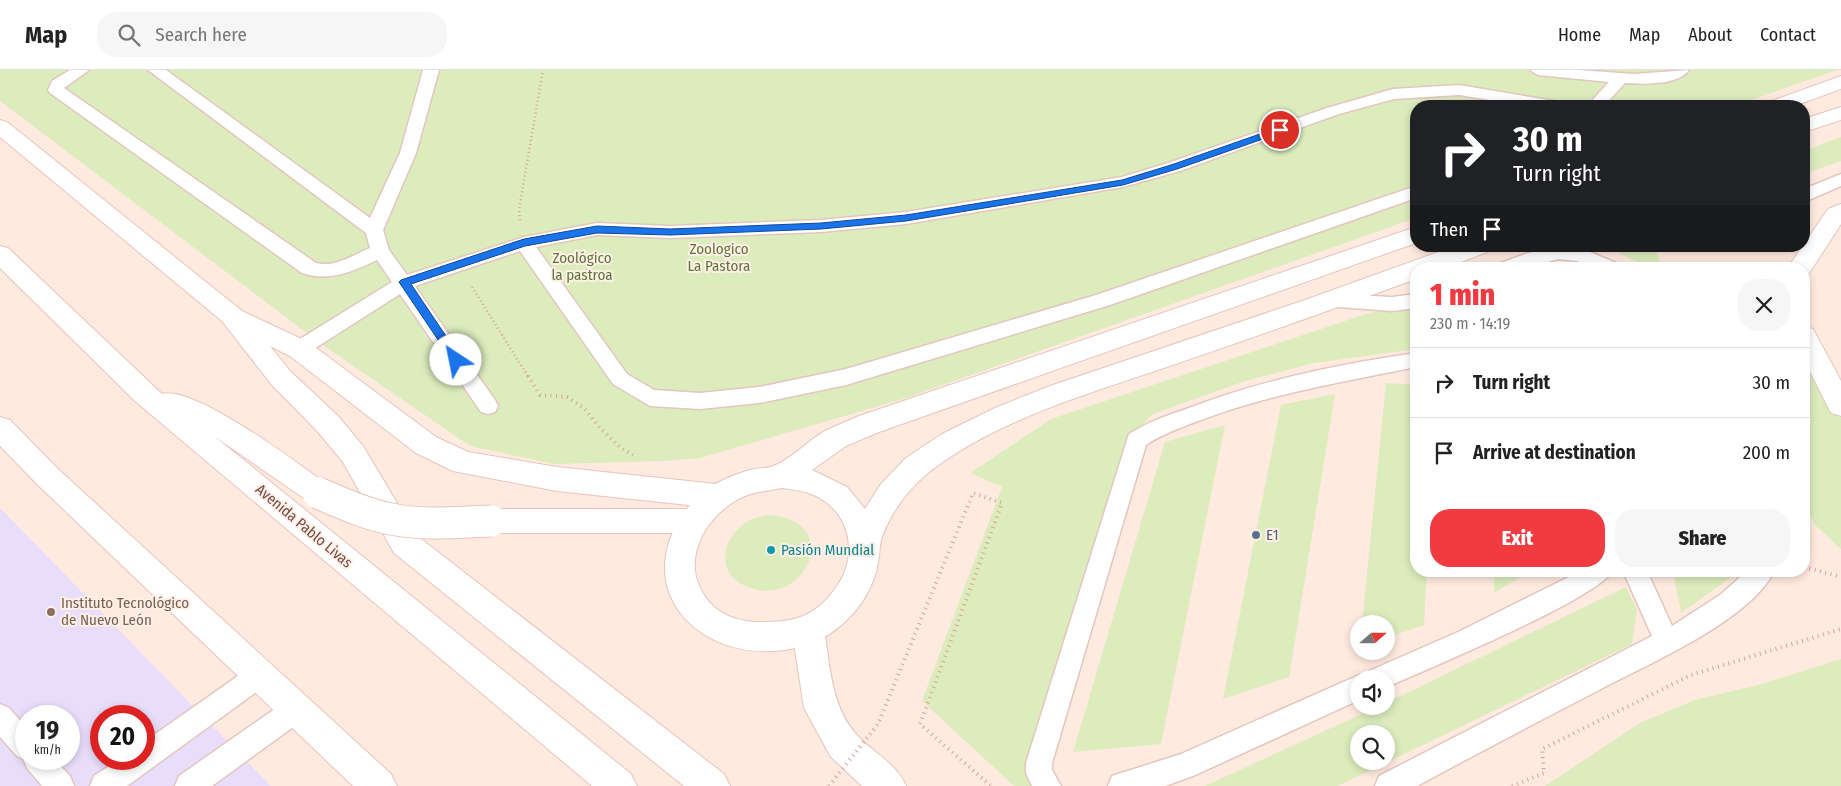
<!DOCTYPE html>
<html lang="en">
<head>
<meta charset="utf-8">
<style>
	body { margin:0; font-family:"Fira Sans Condensed",sans-serif; background:#f6f6f6; color:#222; height:100vh; display:flex; flex-direction:column; font-size:19px; white-space:nowrap }
	* { box-sizing:border-box; margin:0 }
	p { font-size:16px; color:#767676 }
	.icon { flex:none; width:28px; height:28px; fill:none; stroke:currentColor; stroke-width:2; stroke-linecap:round; stroke-linejoin:round }
	.map { position:relative; flex:1; overflow:hidden }
	.details { position:absolute; left:1410px; top:192px; width:400px; height:315px; display:flex; flex-direction:column; background:#fff; border-radius:20px; box-shadow:0 2px 8px #0003 }
	.details>* { flex:none }
	.guide { position:absolute; left:1410px; top:30px; width:400px; height:152px; border-radius:20px; box-shadow:0 2px 8px #0003; background:#202124; color:#fff; overflow:hidden }
	.needle { width:32px; rotate:69deg }
	.fabs { position:absolute; left:1350px; top:545px; display:grid; gap:10px }
	.fabs a { display:grid; place-items:center; width:45px; height:45px; border-radius:50%; background:#fff; box-shadow:0 2px 8px #0003; font-size:25px }
	.speed { position:absolute; left:15px; top:635px; display:flex; gap:10px; font-size:25px; font-weight:700; text-align:center }
	.speed>* { display:grid; place-content:center; width:65px; height:65px; border-radius:50%; background:#fff; box-shadow:0 2px 8px #0003; line-height:1 }
	.speed small { font-size:12px; font-weight:400 }
	.speed .limit { border:8px solid #d22; background:#fff; color:#111 }
	.pin { position:absolute; display:grid; place-items:center; width:42px; height:42px; color:#fff; margin:-21px; border:2px solid #fff; border-radius:50%; box-shadow:0 1px 5px #0007 }
	.me { position:absolute; width:55px; margin:-28px; rotate:326deg; stroke-linejoin:round; filter:drop-shadow(0 0 4px #0008) }
	.turn { display:flex; align-items:center; gap:18px; height:105px; padding:0 20px; font-size:22px }
	.turn .icon { width:65px; height:65px; stroke-width:2.5 }
	.turn b { display:block; font-size:35px; line-height:42px }
	.then { display:flex; align-items:center; height:48px; padding:0 20px; background:#0003; gap:10px; font-size:19px }
	.round { display:grid; place-items:center; flex:none; width:52px; height:52px; border-radius:20px; background:#f6f6f6 }
	.overview { display:flex; align-items:center; justify-content:space-between; height:85px; padding:0 20px }
	h1 { font-size:30px; font-weight:800; line-height:38px; color:#f13b41 }
	.primary-button { display:flex; gap:10px; margin-top:auto; padding:10px 20px }
	.primary-button a { flex:1; height:58px; border-radius:20px; background:#f13b41; color:#fff; font-size:20px; font-weight:800; line-height:58px; text-align:center }
	.primary-button a+a { background:#f6f6f6; color:#222 }
	ul { padding:0; list-style:none }
	li { display:flex; align-items:center; gap:15px; height:70px; padding:0 20px; border-top:1px solid #e0e0e0 }
	li div { flex:1 }
	li b { display:block; font-size:19px }
	li em { font-style:normal }
	header { display:flex; align-items:center; gap:30px; box-sizing:border-box; height:70px; padding:0 25px; background:#fff; border-bottom:1px solid #e0e0e0 }
	header strong { font-size:24px }
	nav { display:flex; gap:28px; margin-inline-start:auto; font-size:18px }
	.search { width:350px; height:45px; background:#f6f6f6; display:flex; align-items:center; gap:12px; box-sizing:border-box; padding:0 18px; border-radius:20px; color:#767676; font-size:19px }
	.map>svg:first-child { display:block }
</style>
</head>
<body>
<header>
<strong>Map</strong>
<div class="search"><svg class="icon" aria-label="search" viewBox="0 0 24 24"><circle cx="10" cy="10" r="6"/><path d="M15 15l6 6"/></svg>Search here</div>
<nav><a>Home</a><a>Map</a><a>About</a><a>Contact</a></nav>
</header>
<div class="map">
<svg width="1841" height="716" viewBox="0 0 1841 716">
	<rect width="100%" height="100%" fill="#feeadf"/>
	<path fill="#e8ddfa" fill-rule="evenodd" d="M 0,438 L 267,712 L 270,716 L 0,716 ZM 26,646 L 69,646 L 69,689 L 26,689 ZM 101,646 L 144,646 L 144,689 L 101,689 Z"/>
	<path fill="#dcecbd" fill-rule="evenodd" d="M 0,0 L 1837,0 L 1734,36 L 1416,36 L 1416,148 L 903,329 L 700,388 L 662,391 L 554,394 L 470,376 L 320,273 L 0,31 Z
		M 1841,67 L 1841,91 L 1804,104 L 1804,81 Z
		M 1605,176 L 1653,176 L 1664,199 L 1650,199 Z
		M 1416,232 L 1416,279 L 1314,293 L 1245,311 L 1153,344 L 1135,363 L 1042,716 L 1014,716 L 922,631 L 1002,417 L 970,403 L 1051,349 L 1363,245 Z
		M 1804,263 L 1841,345 L 1841,479 L 1816,456 L 1804,436 Z
		M 1386,313 L 1416,315 L 1416,501 L 1427,501 L 1424,555 L 1386,568 L 1386,554 L 1362,554 Z
		M 1335,324 L 1289,607 L 1223,629 L 1281,335 Z
		M 1225,355 L 1161,674 L 1073,682 L 1165,372 Z
		M 766,445 C 849,448 804,545 743,515 C 719,504 721,474 739,458 C 746,450 756,448 766,445 Z
		M 1494,501 L 1531,501 L 1494,523 Z
		M 1673,501 L 1740,501 L 1681,543 Z
		M 1626,517 L 1637,539 L 1632,574 L 1338,716 L 1205,716 L 1379,636 L 1386,636 L 1386,633 ZM 1359,664 L 1386,664 L 1386,691 L 1359,691 Z
		M 1841,589 L 1841,716 L 1545,716 L 1640,653 L 1695,630 L 1762,614 Z"/>
	<g fill="none" stroke-linecap="round" stroke-linejoin="round">
		<g stroke="#e4c6be" stroke-width="3">
			<path id="service" d="M 70,0 L 89,0 L 64,18 L 316,193 C 335,198 353,185 370,178 L 366,163 L 148,0 L 166,0 L 370,148 L 400,83 L 423,0 L 439,0 L 416,83 L 383,160 L 389,180 L 407,205 L 524,167 L 597,153 L 670,156 L 821,150 L 906,142 L 1122,107 L 1168,93 L 1327,38 L 1393,19 L 1459,15 L 1554,31 L 1562,36 L 1527,36 L 1459,25 L 1394,29 L 1339,44 L 1180,101 L 1123,117 L 906,154 L 821,162 L 670,168 L 597,165 L 536,177 L 627,304 L 654,320 L 700,323 L 759,317 L 846,299 L 1096,225 L 1416,116 L 1416,128 L 1110,235 L 846,315 L 759,333 L 700,339 L 650,336 L 613,314 L 520,181 L 415,216 L 495,330 L 498,336 L 495,342 L 488,344 L 481,342 L 400,224 L 306,284 L 299,286 L 292,284 L 289,279 L 292,274 L 392,212 L 377,190 C 352,202 329,212 302,203 L 50,23 L 48,20 L 52,11 Z
				M 1530,0 L 1578,0 L 1634,4 L 1689,0 C 1677,16 1643,14 1625,13 L 1604,36 L 1587,36 L 1609,12 L 1538,5 Z
				M 1841,104 L 1841,116 L 1804,132 L 1804,119 Z
				M 1558,177 L 1588,181 L 1618,194 L 1620,199 L 1595,199 L 1577,191 L 1558,189 L 1524,199 L 1496,199 L 1498,194 L 1528,183 Z
				M 1332,224 L 1392,227 L 1416,224 L 1416,238 L 1392,241 L 1325,236 L 1322,231 L 1325,226 Z
				M 1416,283 L 1416,297 C 1342,312 1269,324 1198,351 C 1180,358 1162,364 1146,375 L 1052,693 L 1052,700 L 1061,716 L 1032,716 L 1026,703 L 1026,693 L 1129,364 C 1148,352 1168,345 1189,338 C 1262,310 1339,294 1416,283 Z
				M 1581,501 L 1612,501 C 1599,528 1423,601 1387,617 L 1386,609 L 1359,609 L 1359,630 L 1193,706 L 1165,716 L 1108,716 L 1112,706 L 1181,684 L 1359,605 L 1366,608 L 1369,601 L 1458,562 Z
				M 1623,501 L 1647,501 L 1672,556 L 1720,525 L 1747,501 L 1774,501 C 1751,550 1648,594 1601,619 C 1539,651 1478,683 1417,716 L 1375,716 L 1379,706 L 1652,566 Z
				M 261,592 L 270,596 L 274,604 L 270,612 L 127,716 L 90,716 L 94,706 L 120,689 L 144,689 L 144,672 L 252,596 Z
				M 298,626 L 307,629 L 311,638 L 307,647 L 212,716 L 175,716 L 179,706 L 289,629 Z
				M 0,634 L 9,638 L 26,657 L 26,689 L 54,689 L 70,706 L 74,716 L 42,716 L 27,698 L 23,689 L 17,686 L 0,667 Z"/>
		</g>
		<g stroke="#e4c6be" stroke-width="2">
			<path id="pedestrian" d="M 1841,134 L 1841,154 L 1808,205 L 1804,206 L 1804,199 L 1787,199 L 1828,139 Z
				M 1804,257 L 1813,259 L 1841,311 L 1841,346 L 1831,343 L 1804,290 Z"/>
		</g>
		<g stroke="#e4c6be" stroke-width="2">
			<path id="minor" d="M 808,545 L 819,550 L 824,560 C 830,595 831,635 855,663 C 871,682 896,692 906,716 L 862,716 L 831,687 L 804,638 L 792,560 L 797,550 Z"/>
		</g>
		<g stroke="#e4c6be" stroke-width="2">
			<path id="tertiary" d="M 1841,6 L 1841,19 L 1794,36 L 1766,36 L 1769,32 Z
				M 1841,37 L 1841,50 L 1804,62 L 1804,49 Z
				M 1416,157 L 1416,173 L 879,362 L 846,376 L 812,400 L 847,417 L 865,439 L 881,414 L 906,388 L 942,364 L 995,338 L 1050,316 L 1305,230 L 1455,176 L 1491,176 L 1487,182 L 1443,199 L 1416,199 L 1416,209 L 1391,218 C 1311,247 1232,275 1152,302 C 1078,327 1001,350 937,396 C 913,413 894,437 883,464 C 879,474 880,483 878,493 C 871,532 840,565 803,576 C 709,603 620,522 690,435 C 704,417 729,406 750,400 C 757,398 766,399 773,396 C 791,390 809,369 827,360 C 837,355 849,351 859,346 ZM 782,418 C 789,419 798,420 805,422 C 849,434 862,484 835,519 C 827,530 816,541 803,546 C 790,552 773,552 759,552 C 743,552 725,547 713,536 C 678,501 698,454 735,431 C 749,422 766,421 782,418 Z"/>
		</g>
		<g stroke="#eac4ba" stroke-width="2">
			<path id="secondary" d="M 0,50 L 7,52 L 242,241 L 308,272 L 436,367 L 468,382 L 557,397 L 716,414 L 726,418 L 730,426 L 726,434 L 716,438 L 557,421 L 453,401 L 416,383 L 290,286 L 270,276 L 290,301 L 338,346 L 363,376 L 416,465 L 724,704 L 730,716 L 684,716 L 394,483 L 343,392 L 318,362 L 272,315 L 222,251 L 0,67 Z
				M 0,176 L 8,178 L 162,324 C 193,314 300,395 328,415 L 332,423 L 328,431 L 318,435 L 308,431 L 214,366 L 631,704 L 637,716 L 592,716 L 135,331 L 0,198 Z
				M 0,347 L 10,350 L 58,399 L 391,704 L 397,716 L 353,716 L 38,415 L 0,376 Z
				M 491,439 L 692,439 L 702,442 L 707,451 L 702,460 L 692,463 L 491,463 L 481,460 L 476,451 L 481,442 Z"/>
		</g>
		<path stroke="#daa199" stroke-width="2.5" stroke-dasharray="1 3" stroke-linecap="butt" d="M 520,150 L 519,140 L 543,0
			M 472,217 L 529,308"/>
		<path stroke="#daa199" stroke-width="4" stroke-dasharray="1 4.5" stroke-linecap="butt" d="M 528,306 L 540,325 L 567,327 L 584,338 L 600,358 L 622,379 L 633,385
			M 1804,497 L 1841,507
			M 1512,716 L 1544,703 L 1542,679 L 1691,605 L 1841,559"/>
		<use href="#service" fill="#fff" fill-rule="evenodd"/>
		<use href="#pedestrian" fill="#fff" fill-rule="evenodd"/>
		<use href="#minor" fill="#fff" fill-rule="evenodd"/>
		<use href="#tertiary" fill="#fff" fill-rule="evenodd"/>
		<use href="#secondary" fill="#fff" fill-rule="evenodd"/>
		<g stroke="#eac4ba" stroke-width="33" stroke-linecap="butt">
			<path id="secondary-bridge" d="M 318,423 C 342,433 365,444 391,449 C 423,456 458,452 491,451"/>
		</g>
		<path stroke="#daa199" stroke-width="4" stroke-dasharray="1 4.5" stroke-linecap="butt" d="M 829,716 L 878,654 L 973,423 L 1002,433 L 920,654 L 991,716"/>
		<use href="#secondary-bridge" stroke="#fff" stroke-width="31"/>
	</g>
	<path fill="#1a73e8" stroke="#114b97" d="M 1280,57 L 1284,60 L 1283,62 L 1177,99 L 1123,115 L 906,151 L 821,159 L 670,165 L 597,163 L 525,176 L 411,214 L 460,287 L 460,292 L 453,292 L 399,212 L 401,210 L 524,169 L 597,156 L 670,159 L 821,153 L 906,145 L 1122,110 L 1171,95 Z"/>
	<circle fill="#5c6f8a" stroke="#fff0e7" stroke-width="2" cx="1256" cy="465" r="5"/>
	<circle fill="#0f9aa8" stroke="#fff0e7" stroke-width="2" cx="771" cy="480" r="5"/>
	<circle fill="#8d6e63" stroke="#fff0e7" stroke-width="2" cx="51" cy="542" r="5"/>
	<g text-anchor="middle" stroke-width="4" stroke-linejoin="round" paint-order="stroke">
		<g font-size="15" fill="#5c773a" stroke="#fff0e7">
			<text x="719" y="184">Zoologico<tspan x="719" dy="17">La Pastora</tspan></text>
			<text x="582" y="193">Zoológico<tspan x="582" dy="17">la pastroa</tspan></text>
		</g>
		<g font-size="15" fill="#764a45" stroke="#fff0e7">
			<text transform="translate(304 456) rotate(40)" y="5">Avenida Pablo Livas</text>
		</g>
		<g font-size="15" fill="#4e5e75" stroke="#fff0e7" text-anchor="start">
			<text x="1266" y="470">E1</text>
		</g>
		<g font-size="15" fill="#0d838f" stroke="#fff0e7" text-anchor="start">
			<text x="781" y="485">Pasión Mundial</text>
		</g>
		<g font-size="15" fill="#785e54" stroke="#fff0e7" text-anchor="start">
			<text x="61" y="538">Instituto Tecnológico<tspan x="61" dy="17">de Nuevo León</tspan></text>
		</g>
	</g>
</svg>
<div class="fabs">
<a><svg class="needle" viewBox="-14 -14 28 28"><path d="M0-13l5 13h-10z" fill="#e53935"/><path d="M0 13l5-13h-10z" fill="#767676"/></svg></a>
<a><svg class="icon" aria-label="sound" viewBox="0 0 24 24"><path d="M4 9h4l5-4v14l-5-4H4zM17 9q2 3 0 6"/></svg></a>
<a><svg class="icon" aria-label="search" viewBox="0 0 24 24"><circle cx="10" cy="10" r="6"/><path d="M15 15l6 6"/></svg></a>
</div>
<div class="speed"><div>19<small>km/h</small></div><div class="limit">20</div></div>
<div class="pin" style="left:1280px;top:60px;background:#d93025"><svg class="icon" aria-label="arrive" viewBox="0 0 24 24"><path d="M6 21V4h12l-3 4 3 4H6"/></svg></div>
<svg class="me" style="left:456px;top:290px" viewBox="-20 -20 40 40"><circle r="19" fill="#fff"/><path d="M0-13L10 11 0 6-10 11z" fill="#1a73e8"/></svg>
<div class="guide">
<div class="turn"><svg class="icon" aria-label="right" viewBox="0 0 24 24"><path d="M7 20v-9h11M14 6l5 5-5 5"/></svg><div><b>30 m</b>Turn right</div></div>
<div class="then">Then<svg class="icon" aria-label="arrive" viewBox="0 0 24 24"><path d="M6 21V4h12l-3 4 3 4H6"/></svg></div>
</div>
<section class="details">
<div class="overview"><div><h1>1 min</h1><p>230 m · 14:19</p></div><a class="round"><svg class="icon" aria-label="close" viewBox="0 0 24 24"><path d="M6 6l12 12M18 6L6 18"/></svg></a></div>
<ul>
<li><svg class="icon" aria-label="right" viewBox="0 0 24 24"><path d="M7 20v-9h11M14 6l5 5-5 5"/></svg><div><b>Turn right</b></div><em>30 m</em></li>
<li><svg class="icon" aria-label="arrive" viewBox="0 0 24 24"><path d="M6 21V4h12l-3 4 3 4H6"/></svg><div><b>Arrive at destination</b></div><em>200 m</em></li>
</ul>
<div class="primary-button"><a>Exit</a><a>Share</a></div>
</section>
</div>
</body>
</html>
